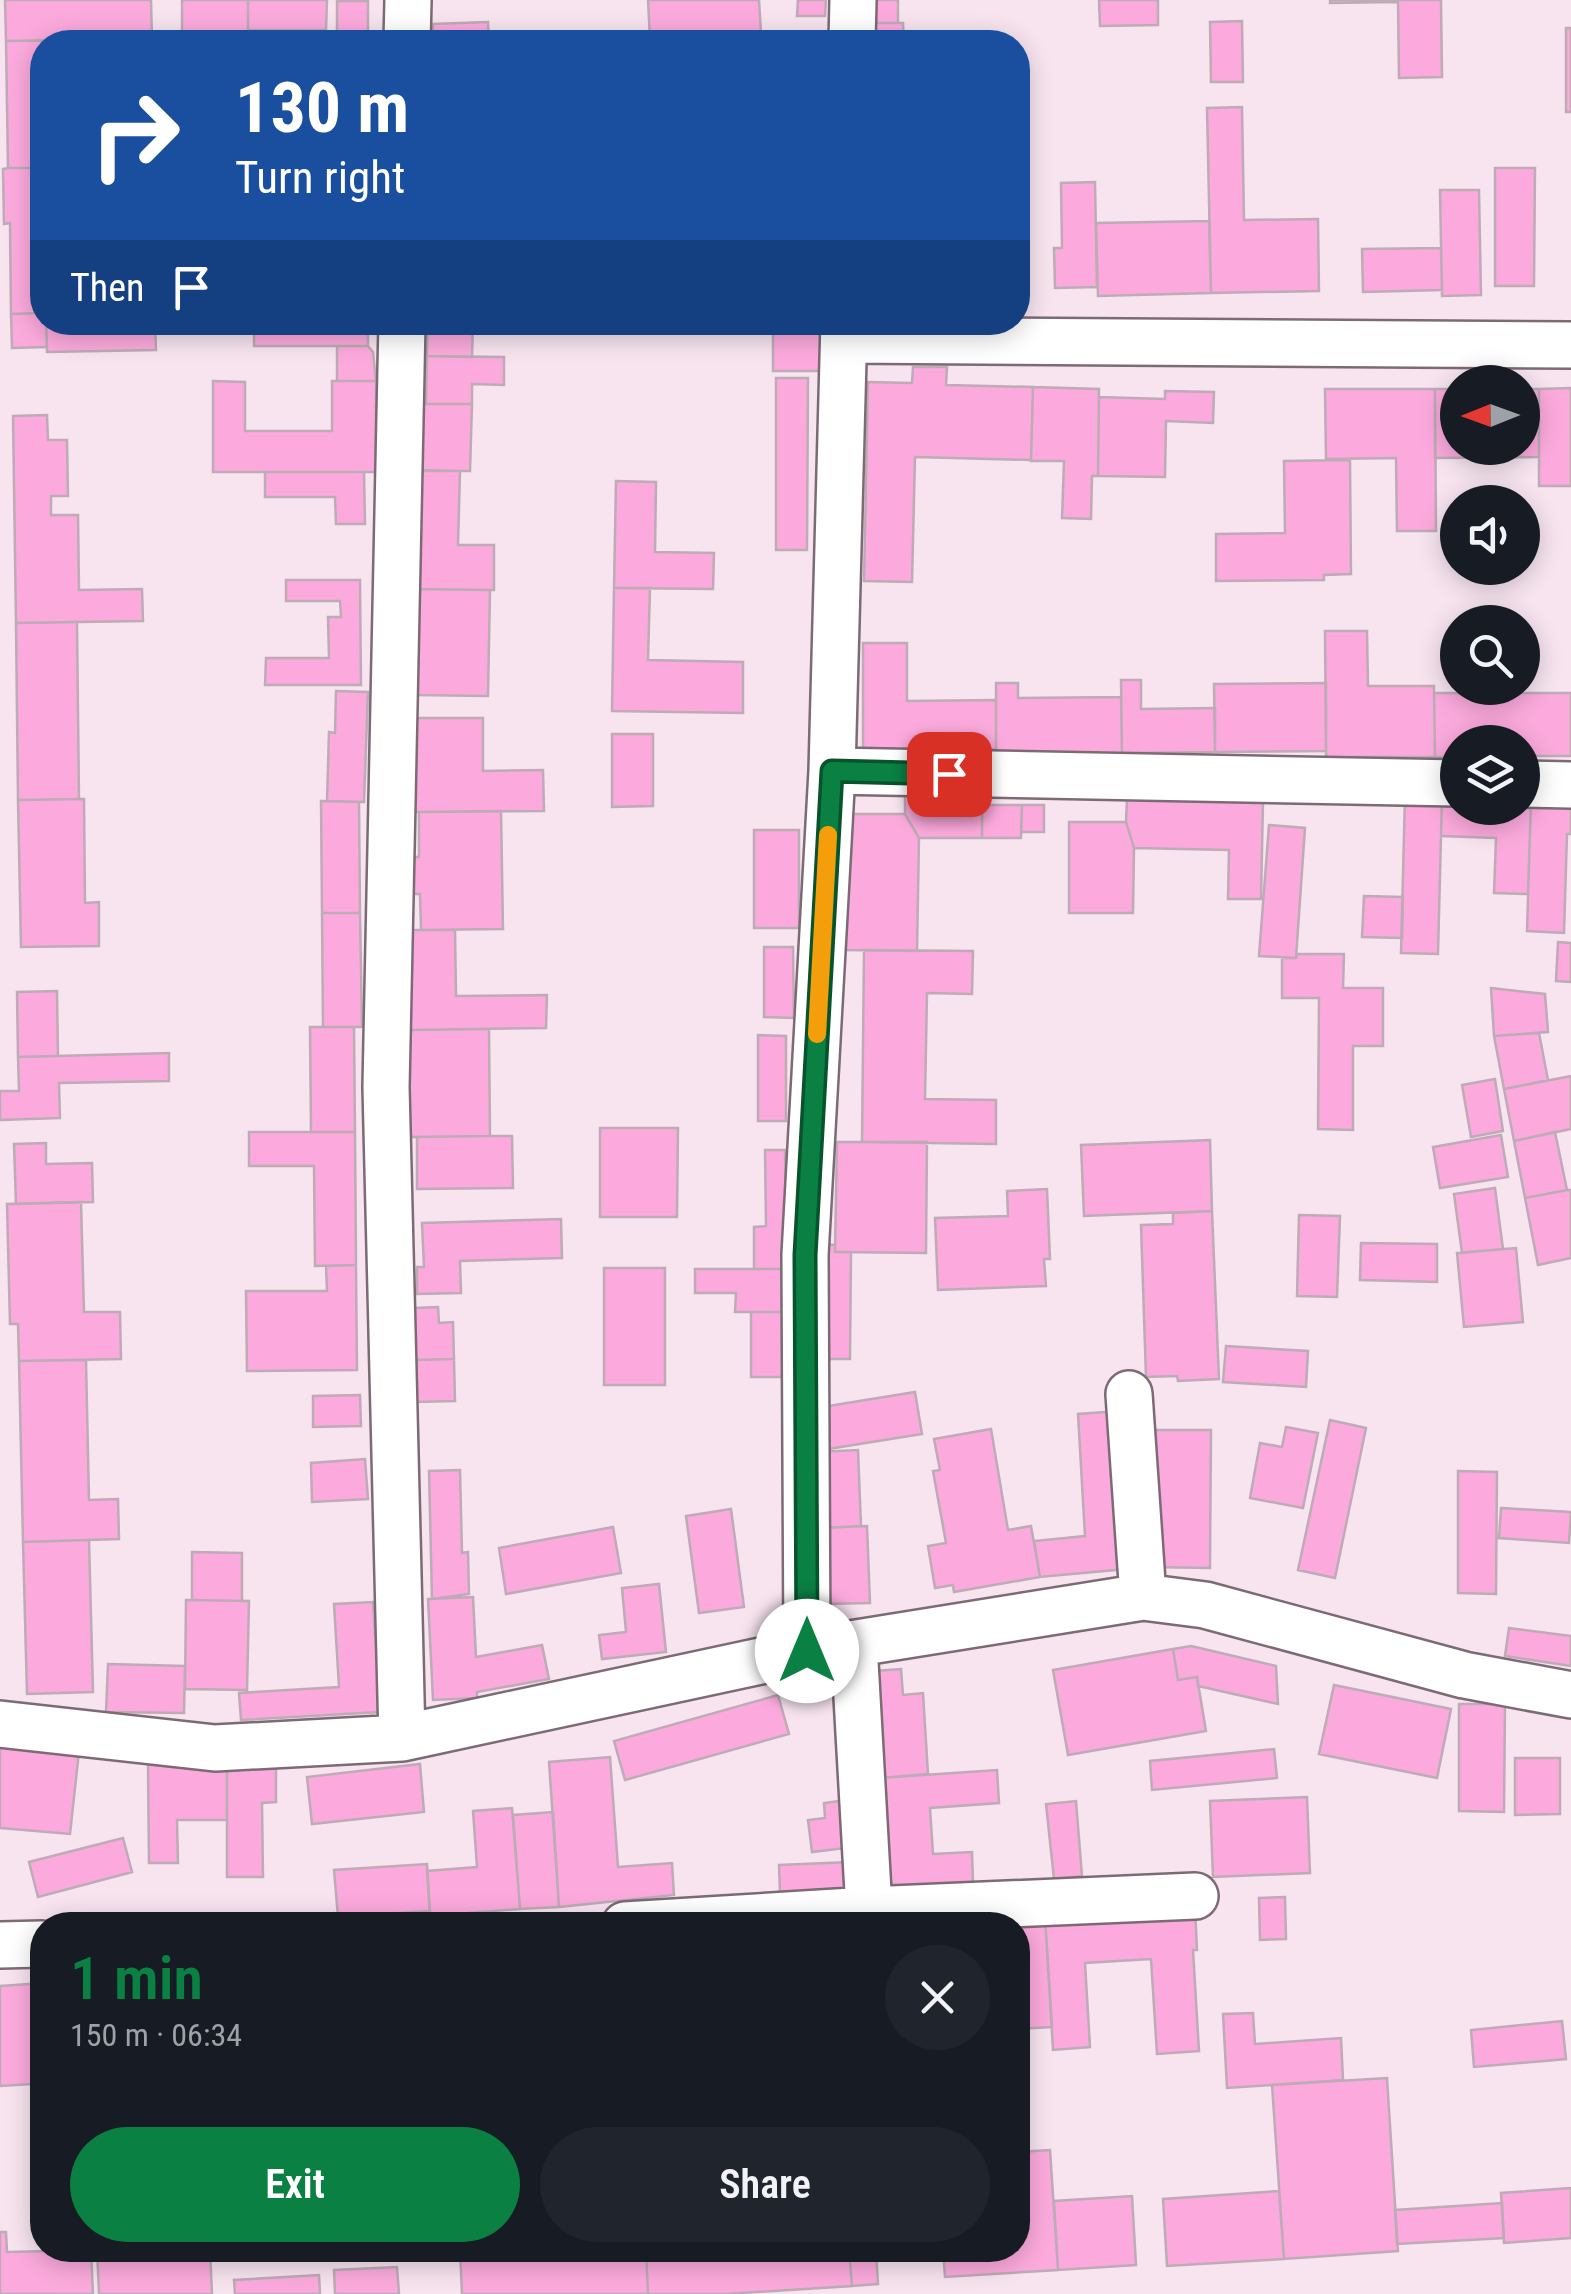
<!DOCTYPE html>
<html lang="en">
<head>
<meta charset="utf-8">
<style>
	body { margin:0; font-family:"Roboto Condensed",sans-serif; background:#20242c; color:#f1f3f6; height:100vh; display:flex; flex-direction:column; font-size:38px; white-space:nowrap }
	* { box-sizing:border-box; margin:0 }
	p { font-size:32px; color:#9ea1a6 }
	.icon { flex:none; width:55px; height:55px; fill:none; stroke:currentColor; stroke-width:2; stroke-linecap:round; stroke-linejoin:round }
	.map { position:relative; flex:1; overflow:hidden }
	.details { position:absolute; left:30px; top:1912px; width:1000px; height:350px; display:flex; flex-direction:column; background:#171b24; border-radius:40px; box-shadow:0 5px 25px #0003 }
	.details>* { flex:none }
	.hud { position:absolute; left:30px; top:30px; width:1000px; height:305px; border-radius:40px; box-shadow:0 5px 25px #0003; background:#1a4fa0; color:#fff; overflow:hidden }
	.needle { width:65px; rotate:269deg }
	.fabs { position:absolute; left:1440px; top:365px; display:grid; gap:20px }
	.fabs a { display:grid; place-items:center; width:100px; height:100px; border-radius:50%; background:#171b24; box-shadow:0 5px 25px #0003; font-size:50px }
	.pin { position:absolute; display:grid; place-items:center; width:85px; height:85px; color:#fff; margin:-42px; border-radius:20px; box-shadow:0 5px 15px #0006 }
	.me { position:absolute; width:110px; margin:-55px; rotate:0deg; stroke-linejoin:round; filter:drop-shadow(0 0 8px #0008) }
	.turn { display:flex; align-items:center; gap:35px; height:210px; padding:0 40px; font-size:45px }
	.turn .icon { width:130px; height:130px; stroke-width:2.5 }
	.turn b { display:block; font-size:70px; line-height:85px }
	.then { display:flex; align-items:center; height:95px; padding:0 40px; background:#0003; gap:20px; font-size:38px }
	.round { display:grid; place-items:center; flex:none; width:105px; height:105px; border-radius:52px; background:#20242c }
	.overview { display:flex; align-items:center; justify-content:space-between; height:170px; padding:0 40px }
	h1 { font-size:60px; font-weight:600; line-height:75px; color:#0b8043 }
	.button { display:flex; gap:20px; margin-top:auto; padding:20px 40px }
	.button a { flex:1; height:115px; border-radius:60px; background:#0b8043; color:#fff; font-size:40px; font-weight:600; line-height:115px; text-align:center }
	.button a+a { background:#20242c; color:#f1f3f6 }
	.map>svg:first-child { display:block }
</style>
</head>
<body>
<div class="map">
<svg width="1571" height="2294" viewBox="0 0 1571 2294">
	<rect width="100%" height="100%" fill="#f7e4ef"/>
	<path fill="#fcaadd" stroke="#bdabb6" stroke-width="2.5" d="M 5,0 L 151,0 L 152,39 L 6,41 Z
		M 182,0 L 248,0 L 248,36 L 182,36 Z
		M 248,0 L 327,0 L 326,30 L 248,30 Z
		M 648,0 L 759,0 L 761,33 L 650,39 Z
		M 798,0 L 826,0 L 825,16 L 797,16 Z
		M 864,0 L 898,0 L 898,23 L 865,23 Z
		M 1099,0 L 1158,0 L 1158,25 L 1100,26 Z
		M 1330,0 L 1441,0 L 1442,77 L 1399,78 L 1398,2 L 1330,3 Z
		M 337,1 L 368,1 L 368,36 L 337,36 Z
		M 1242,21 L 1243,82 L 1211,82 L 1210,22 Z
		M 488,22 L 489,42 L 433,42 L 433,24 Z
		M 865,23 L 903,23 L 904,42 L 865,42 Z
		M 1566,28 L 1571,28 L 1571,112 L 1566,112 Z
		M 64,40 L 64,42 L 42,42 L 42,168 L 8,168 L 6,41 Z
		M 1242,107 L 1244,220 L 1318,219 L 1319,291 L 1211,293 L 1207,108 Z
		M 8,168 L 42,168 L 42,313 L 11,314 L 10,223 L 4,224 L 3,169 Z
		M 1495,168 L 1535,168 L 1534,286 L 1495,286 Z
		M 1095,182 L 1097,287 L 1055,288 L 1054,248 L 1062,248 L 1061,183 Z
		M 1440,190 L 1479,190 L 1481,295 L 1442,296 Z
		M 1209,221 L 1211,293 L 1098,296 L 1096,223 Z
		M 1441,248 L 1442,290 L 1363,292 L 1362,249 Z
		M 42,313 L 42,322 L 46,322 L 47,347 L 12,348 L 11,314 Z
		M 46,322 L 155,322 L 156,350 L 47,352 Z
		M 254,322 L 368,322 L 368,346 L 254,346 Z
		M 428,322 L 473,322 L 472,357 L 427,356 Z
		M 773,322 L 824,322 L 824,371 L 773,371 Z
		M 337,346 L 368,346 L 373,352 L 376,381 L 337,381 Z
		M 427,356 L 504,357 L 504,385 L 472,384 L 472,404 L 426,404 Z
		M 913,367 L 947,367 L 946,385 L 1033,387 L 1031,460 L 915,457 L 912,582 L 864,581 L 868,382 L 912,383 Z
		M 776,378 L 808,378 L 807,550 L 776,550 Z
		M 213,381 L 245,382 L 245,431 L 332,431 L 332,381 L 376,381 L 376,472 L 213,472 Z
		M 1033,387 L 1099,389 L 1098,476 L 1092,476 L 1091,519 L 1062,518 L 1064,461 L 1031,461 Z
		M 1571,388 L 1571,486 L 1539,486 L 1539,389 Z
		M 1325,389 L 1435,389 L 1436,531 L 1397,531 L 1396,458 L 1326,459 Z
		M 1435,389 L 1458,389 L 1458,448 L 1522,448 L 1522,389 L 1539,389 L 1539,457 L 1435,458 Z
		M 1165,391 L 1214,392 L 1213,423 L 1166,421 L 1165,477 L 1098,476 L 1099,397 L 1165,399 Z
		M 421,404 L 472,404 L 470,471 L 421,471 Z
		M 47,415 L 48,440 L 67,440 L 68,496 L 51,496 L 51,515 L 78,515 L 79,590 L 142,589 L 143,621 L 16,623 L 13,416 Z
		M 1350,460 L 1351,574 L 1324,575 L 1324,580 L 1216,581 L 1216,534 L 1285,533 L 1284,461 Z
		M 416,470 L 460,471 L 458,545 L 494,545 L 494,590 L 415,589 Z
		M 265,472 L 364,472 L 365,524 L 336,524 L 335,497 L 265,497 Z
		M 616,481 L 656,482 L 655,552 L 714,553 L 713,589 L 614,588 Z
		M 286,580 L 360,580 L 361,685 L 265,685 L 266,658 L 329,658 L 328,617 L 341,617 L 340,601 L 286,601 Z
		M 614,588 L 650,588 L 648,660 L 743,662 L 743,713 L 612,711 Z
		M 415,589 L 490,590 L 488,696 L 414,695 Z
		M 77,622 L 79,799 L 18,800 L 16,623 Z
		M 1325,631 L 1367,631 L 1368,686 L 1434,686 L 1435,757 L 1326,757 Z
		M 863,643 L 907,643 L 907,701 L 996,700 L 996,749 L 863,750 Z
		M 1121,680 L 1141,680 L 1141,709 L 1215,708 L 1215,752 L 1122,753 Z
		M 996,683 L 1018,683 L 1018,698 L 1121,697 L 1122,753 L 996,754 Z
		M 1326,683 L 1326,751 L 1215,752 L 1214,684 Z
		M 336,691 L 368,692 L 364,802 L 327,801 L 329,732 L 335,733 Z
		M 1434,693 L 1571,693 L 1571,756 L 1522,756 L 1522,742 L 1458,742 L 1458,757 L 1435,757 Z
		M 413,718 L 483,718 L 483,771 L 543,770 L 544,811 L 415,812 Z
		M 612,734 L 653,734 L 653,806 L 612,807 Z
		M 905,795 L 982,795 L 982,838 L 919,838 L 905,814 Z
		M 1405,796 L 1442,797 L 1438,954 L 1401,953 Z
		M 1442,797 L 1458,797 L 1458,808 L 1522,808 L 1522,799 L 1531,799 L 1528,894 L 1494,893 L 1496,838 L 1441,836 Z
		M 84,799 L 85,903 L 99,902 L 99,946 L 21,947 L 18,800 Z
		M 1127,799 L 1263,801 L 1261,899 L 1228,899 L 1229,850 L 1134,848 L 1126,822 Z
		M 1531,799 L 1571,801 L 1571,834 L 1567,834 L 1564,933 L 1527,931 Z
		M 321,801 L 359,802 L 360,913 L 322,913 Z
		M 982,805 L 1022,805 L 1021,838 L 982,838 Z
		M 1022,805 L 1044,805 L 1044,832 L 1021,832 Z
		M 501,811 L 503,929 L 421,930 L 420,894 L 412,894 L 412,857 L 419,857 L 419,812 Z
		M 846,814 L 905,814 L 919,838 L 917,951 L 843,950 Z
		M 1069,822 L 1126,822 L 1134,848 L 1133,913 L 1069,913 Z
		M 1269,825 L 1305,828 L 1296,958 L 1259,956 Z
		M 754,830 L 799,830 L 799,928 L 754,928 Z
		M 1364,896 L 1403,897 L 1402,938 L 1362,937 Z
		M 322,913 L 360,913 L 362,1027 L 323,1027 Z
		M 408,930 L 455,930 L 456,996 L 547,995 L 546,1028 L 409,1030 Z
		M 1558,942 L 1571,943 L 1571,982 L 1556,981 Z
		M 764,947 L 793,947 L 794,1018 L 764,1017 Z
		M 864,950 L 973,951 L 972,994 L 927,993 L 925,1099 L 996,1100 L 996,1144 L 862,1142 Z
		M 1297,954 L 1344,954 L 1343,988 L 1383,988 L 1383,1046 L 1353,1046 L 1353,1130 L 1318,1129 L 1319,998 L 1282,998 L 1282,958 L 1296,958 Z
		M 1491,988 L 1545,994 L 1548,1032 L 1494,1036 Z
		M 57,991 L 58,1056 L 18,1057 L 17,992 Z
		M 310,1027 L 354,1027 L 355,1132 L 311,1132 Z
		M 489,1029 L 490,1136 L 410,1137 L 409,1030 Z
		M 1539,1033 L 1548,1080 L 1504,1089 L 1494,1036 Z
		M 758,1035 L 786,1036 L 786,1121 L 758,1121 Z
		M 169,1053 L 169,1081 L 59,1083 L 60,1118 L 0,1120 L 0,1091 L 19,1091 L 18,1057 Z
		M 1571,1076 L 1571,1129 L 1514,1141 L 1504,1089 Z
		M 1495,1079 L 1503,1131 L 1471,1137 L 1462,1085 Z
		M 600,1128 L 678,1128 L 677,1217 L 600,1217 Z
		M 249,1132 L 355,1132 L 356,1265 L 315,1266 L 314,1166 L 249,1166 Z
		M 1555,1132 L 1567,1190 L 1525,1198 L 1514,1141 Z
		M 1501,1135 L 1508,1177 L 1440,1188 L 1433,1147 Z
		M 490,1136 L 512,1136 L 513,1188 L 417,1189 L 417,1137 Z
		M 1210,1140 L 1212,1211 L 1084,1216 L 1081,1145 Z
		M 837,1142 L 927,1142 L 926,1253 L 835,1252 Z
		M 46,1143 L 46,1164 L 92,1163 L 93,1202 L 16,1204 L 14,1144 Z
		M 765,1150 L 785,1150 L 786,1226 L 792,1269 L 754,1269 L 754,1227 L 766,1226 Z
		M 1495,1188 L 1503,1249 L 1462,1253 L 1454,1194 Z
		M 1047,1189 L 1050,1259 L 1044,1259 L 1046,1286 L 938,1290 L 935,1218 L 1008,1216 L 1007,1191 Z
		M 1567,1190 L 1571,1190 L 1571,1258 L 1538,1265 L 1525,1198 Z
		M 81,1202 L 84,1312 L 120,1312 L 121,1359 L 19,1361 L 18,1324 L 10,1324 L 7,1204 Z
		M 1212,1211 L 1219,1379 L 1178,1381 L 1177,1376 L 1146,1377 L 1141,1225 L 1173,1224 L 1173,1213 Z
		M 1299,1215 L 1340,1216 L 1337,1297 L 1297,1296 Z
		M 561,1219 L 562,1258 L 460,1261 L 461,1293 L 417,1294 L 417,1267 L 424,1267 L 422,1223 Z
		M 1361,1243 L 1437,1244 L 1437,1282 L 1360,1280 Z
		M 820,1244 L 835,1245 L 835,1252 L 851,1252 L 850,1359 L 818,1359 Z
		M 1516,1248 L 1523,1322 L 1464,1327 L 1457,1253 Z
		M 356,1265 L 357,1370 L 247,1371 L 246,1291 L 327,1291 L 326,1266 Z
		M 604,1268 L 665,1268 L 665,1385 L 604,1385 Z
		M 695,1269 L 788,1269 L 788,1312 L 735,1312 L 736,1293 L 695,1293 Z
		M 438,1307 L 439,1323 L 453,1322 L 454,1359 L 414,1360 L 415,1308 Z
		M 751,1312 L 788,1312 L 788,1377 L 751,1377 Z
		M 1226,1346 L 1308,1351 L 1306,1387 L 1223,1382 Z
		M 454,1359 L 455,1401 L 416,1402 L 414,1360 Z
		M 86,1360 L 89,1500 L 118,1499 L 119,1539 L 23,1542 L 19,1361 Z
		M 915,1392 L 922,1434 L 822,1450 L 816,1408 Z
		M 360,1395 L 361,1426 L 313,1427 L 313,1396 Z
		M 1118,1411 L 1126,1569 L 1040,1577 L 1034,1541 L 1085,1536 L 1078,1414 Z
		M 1330,1420 L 1366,1428 L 1335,1578 L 1298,1570 Z
		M 1286,1427 L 1318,1433 L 1303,1508 L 1250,1498 L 1260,1443 L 1282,1447 Z
		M 991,1429 L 1008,1530 L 1031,1526 L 1040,1577 L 954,1592 L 953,1585 L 935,1588 L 928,1546 L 946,1543 L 933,1471 L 940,1470 L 934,1439 Z
		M 1149,1430 L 1211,1430 L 1210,1568 L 1148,1567 Z
		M 858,1450 L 861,1526 L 821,1528 L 817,1452 Z
		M 365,1459 L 368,1499 L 312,1502 L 311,1463 Z
		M 460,1470 L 462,1553 L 468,1552 L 469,1594 L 432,1599 L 429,1471 Z
		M 1458,1471 L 1497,1472 L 1496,1594 L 1458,1593 Z
		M 1501,1508 L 1571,1512 L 1569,1543 L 1499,1538 Z
		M 731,1509 L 744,1607 L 699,1613 L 686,1516 Z
		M 867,1526 L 870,1603 L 824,1604 L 821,1528 Z
		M 613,1527 L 621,1573 L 506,1594 L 499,1548 Z
		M 89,1540 L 93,1692 L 27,1694 L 23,1542 Z
		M 192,1552 L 242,1553 L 242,1601 L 192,1600 Z
		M 659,1584 L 666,1652 L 602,1659 L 599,1635 L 626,1632 L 622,1588 Z
		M 473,1597 L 476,1657 L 542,1645 L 549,1679 L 477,1692 L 477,1698 L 433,1700 L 428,1599 Z
		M 186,1600 L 249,1601 L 247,1690 L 185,1689 Z
		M 373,1602 L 380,1712 L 241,1720 L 239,1693 L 339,1687 L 334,1604 Z
		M 1509,1628 L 1571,1636 L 1571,1666 L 1505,1656 Z
		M 1191,1646 L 1276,1666 L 1278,1704 L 1198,1686 L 1197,1677 L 1178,1680 L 1173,1649 Z
		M 1173,1649 L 1178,1680 L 1197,1677 L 1206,1731 L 1068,1755 L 1053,1670 Z
		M 108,1664 L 185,1666 L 184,1713 L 106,1712 Z
		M 901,1669 L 903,1695 L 923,1693 L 928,1774 L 880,1778 L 874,1671 Z
		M 1334,1685 L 1451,1709 L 1437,1778 L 1319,1754 Z
		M 778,1695 L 789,1734 L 625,1780 L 614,1741 Z
		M 1459,1704 L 1505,1704 L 1504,1812 L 1459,1811 Z
		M 0,1734 L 80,1742 L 70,1834 L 0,1828 Z
		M 1274,1749 L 1277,1778 L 1152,1790 L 1150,1761 Z
		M 610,1757 L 618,1867 L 672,1863 L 674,1895 L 559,1907 L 549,1762 Z
		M 1515,1758 L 1560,1758 L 1560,1814 L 1515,1815 Z
		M 276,1763 L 276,1802 L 262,1803 L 263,1877 L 227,1877 L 227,1764 Z
		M 148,1764 L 227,1764 L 227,1820 L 177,1820 L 178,1863 L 149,1863 Z
		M 420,1764 L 424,1812 L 312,1824 L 307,1777 Z
		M 997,1770 L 999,1803 L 930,1808 L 933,1854 L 972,1852 L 973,1883 L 887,1889 L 880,1778 Z
		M 1307,1797 L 1310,1873 L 1213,1877 L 1210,1801 Z
		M 840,1801 L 846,1848 L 812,1852 L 808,1820 L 825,1818 L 824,1803 Z
		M 1076,1801 L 1082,1876 L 1054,1879 L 1046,1804 Z
		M 512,1808 L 520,1909 L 430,1916 L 427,1871 L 477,1867 L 473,1811 Z
		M 553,1812 L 559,1907 L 520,1909 L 513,1815 Z
		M 123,1838 L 132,1872 L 38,1897 L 29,1862 Z
		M 850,1862 L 851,1890 L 780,1893 L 779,1865 Z
		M 427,1864 L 430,1911 L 338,1917 L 334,1870 Z
		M 1285,1897 L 1286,1939 L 1260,1940 L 1259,1898 Z
		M 1195,1907 L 1197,1950 L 1193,1950 L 1199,2051 L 1157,2054 L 1151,1959 L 1085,1963 L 1090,2047 L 1053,2050 L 1045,1917 Z
		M 1045,1917 L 1052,2027 L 1018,2029 L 1018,1925 Z
		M 42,1983 L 42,2131 L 35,2131 L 33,2084 L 0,2086 L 0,1986 Z
		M 1253,2013 L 1255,2044 L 1341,2038 L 1343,2080 L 1227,2088 L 1223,2014 Z
		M 1562,2021 L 1566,2059 L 1474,2067 L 1471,2030 Z
		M 1387,2078 L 1398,2251 L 1284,2259 L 1272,2085 Z
		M 1050,2150 L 1058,2270 L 945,2277 L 943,2250 L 1018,2250 L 1018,2227 L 1023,2227 L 1018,2152 Z
		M 1571,2188 L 1571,2238 L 1504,2243 L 1501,2193 Z
		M 1279,2191 L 1284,2259 L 1167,2266 L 1163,2199 Z
		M 1132,2196 L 1136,2265 L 1058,2270 L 1054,2201 Z
		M 1502,2203 L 1504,2238 L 1397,2244 L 1395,2210 Z
		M 0,2232 L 6,2232 L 7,2252 L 91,2250 L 93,2294 L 0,2294 Z
		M 97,2250 L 210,2250 L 212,2294 L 99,2294 Z
		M 460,2250 L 646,2250 L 648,2294 L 462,2294 Z
		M 646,2250 L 849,2250 L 852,2286 L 725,2294 L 648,2294 Z
		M 849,2250 L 876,2250 L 878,2284 L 852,2286 Z
		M 397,2267 L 399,2294 L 335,2294 L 334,2270 Z
		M 319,2275 L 320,2294 L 235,2294 L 234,2280 Z"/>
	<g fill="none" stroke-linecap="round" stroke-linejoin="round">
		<g stroke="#7c6b75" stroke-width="50">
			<path id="minor" d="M 407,42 L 408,0
				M 852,42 L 853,0
				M 402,322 L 386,1087 L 402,1738
				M 844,340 L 1571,345
				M 832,771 L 1458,783
				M 1522,784 L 1571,785
				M 1129,1394 L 1143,1597
				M 854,1644 L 869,1910
				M 807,1651 L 805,1255 L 832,771 L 844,322
				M 0,1724 L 215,1748 L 402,1738 L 807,1651 L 1143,1597 L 1205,1605 L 1464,1675 L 1571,1695
				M 625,1925 L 869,1910 L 1195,1896
				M 0,1945 L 42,1944"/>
		</g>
		<use href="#minor" stroke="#fff" stroke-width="45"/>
	</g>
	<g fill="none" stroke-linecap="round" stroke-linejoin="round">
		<g stroke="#07532c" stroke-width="25">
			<path id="route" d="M 807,1651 L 805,1255 L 832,771 L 949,774"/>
		</g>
		<use href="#route" stroke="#0b8043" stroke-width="18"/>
		<path stroke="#f59e0b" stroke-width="18" d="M 817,1034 L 828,835"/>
	</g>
</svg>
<div class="fabs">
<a><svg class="needle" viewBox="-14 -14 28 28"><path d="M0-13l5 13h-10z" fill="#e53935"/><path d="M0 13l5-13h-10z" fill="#9ea1a6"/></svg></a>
<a><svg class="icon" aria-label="sound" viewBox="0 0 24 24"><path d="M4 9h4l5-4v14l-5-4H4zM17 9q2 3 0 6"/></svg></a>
<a><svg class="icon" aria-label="search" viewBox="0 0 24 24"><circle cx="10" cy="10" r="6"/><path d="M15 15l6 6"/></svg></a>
<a><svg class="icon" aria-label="layers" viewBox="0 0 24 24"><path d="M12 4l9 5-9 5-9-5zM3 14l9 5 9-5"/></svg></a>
</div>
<div class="pin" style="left:949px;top:774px;background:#d93025"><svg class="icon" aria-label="arrive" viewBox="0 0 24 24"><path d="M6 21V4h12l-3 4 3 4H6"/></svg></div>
<svg class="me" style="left:807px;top:1651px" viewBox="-20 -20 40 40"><circle r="19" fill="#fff"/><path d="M0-13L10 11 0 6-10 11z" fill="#0b8043"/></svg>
<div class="hud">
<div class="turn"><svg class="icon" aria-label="right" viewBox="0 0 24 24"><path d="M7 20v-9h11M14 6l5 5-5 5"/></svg><div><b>130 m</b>Turn right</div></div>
<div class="then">Then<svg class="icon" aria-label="arrive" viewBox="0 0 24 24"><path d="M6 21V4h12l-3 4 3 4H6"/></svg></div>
</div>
<section class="details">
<div class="overview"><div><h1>1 min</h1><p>150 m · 06:34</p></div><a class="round"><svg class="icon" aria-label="close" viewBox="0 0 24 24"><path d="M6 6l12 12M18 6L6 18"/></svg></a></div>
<div class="button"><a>Exit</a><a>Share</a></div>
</section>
</div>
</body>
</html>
